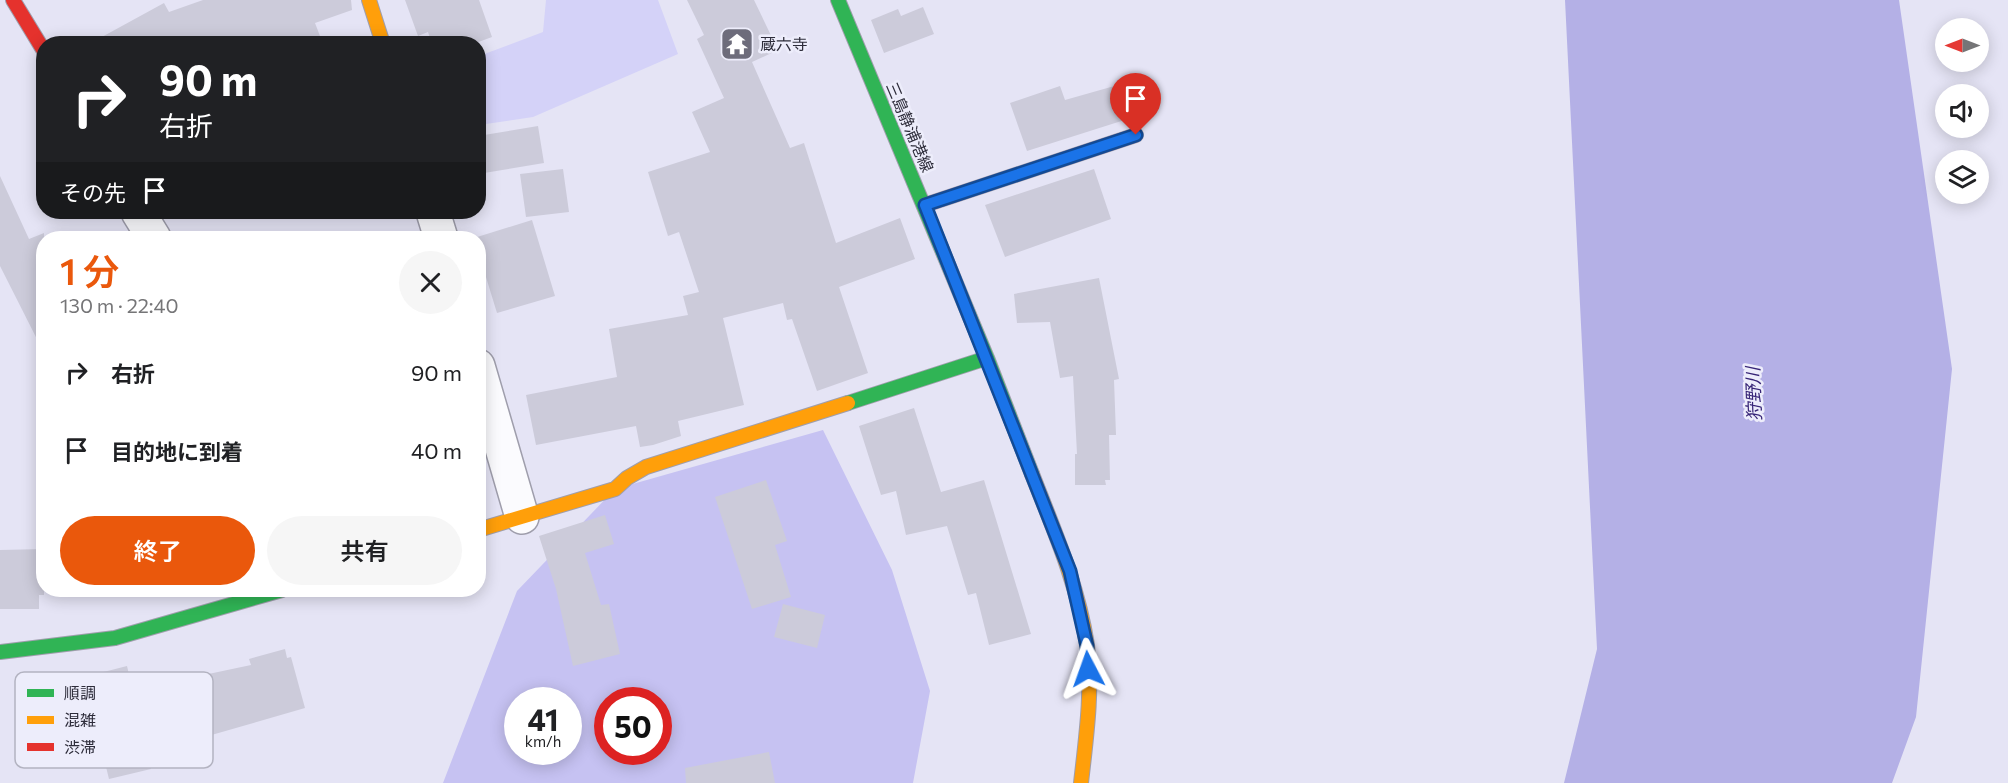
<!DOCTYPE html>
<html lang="ja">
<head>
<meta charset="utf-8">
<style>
	body { margin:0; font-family:Commissioner,"Noto Sans JP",sans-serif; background:#f6f6f6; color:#202124; height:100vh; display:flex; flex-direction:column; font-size:22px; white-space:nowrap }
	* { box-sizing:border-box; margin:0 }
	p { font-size:20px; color:#757577 }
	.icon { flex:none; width:33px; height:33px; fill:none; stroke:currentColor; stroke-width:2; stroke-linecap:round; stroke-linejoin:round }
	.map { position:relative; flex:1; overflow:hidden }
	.panel { position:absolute; left:36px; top:231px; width:450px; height:366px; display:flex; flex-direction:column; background:#fff; border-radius:24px; box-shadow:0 3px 15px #0003 }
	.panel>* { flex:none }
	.top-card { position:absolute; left:36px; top:36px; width:450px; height:183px; border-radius:24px; box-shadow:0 3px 15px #0003; background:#202124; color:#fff; overflow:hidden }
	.needle { width:39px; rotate:270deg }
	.buttons { position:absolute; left:1935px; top:18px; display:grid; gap:12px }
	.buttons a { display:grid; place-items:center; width:54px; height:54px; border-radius:50%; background:#fff; box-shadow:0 3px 15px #0003; font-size:30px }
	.speed { position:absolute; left:504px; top:687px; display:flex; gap:12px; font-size:30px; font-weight:700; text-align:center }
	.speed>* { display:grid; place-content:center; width:78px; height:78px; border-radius:50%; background:#fff; box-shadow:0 3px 15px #0003; line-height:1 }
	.speed small { font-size:15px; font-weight:400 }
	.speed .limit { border:9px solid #d22; background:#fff; color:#111 }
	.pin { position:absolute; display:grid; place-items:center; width:51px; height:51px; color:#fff; margin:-62px -26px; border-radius:50% 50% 50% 0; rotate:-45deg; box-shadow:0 0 6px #0007 }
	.pin .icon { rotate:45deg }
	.me { position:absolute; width:66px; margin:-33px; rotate:356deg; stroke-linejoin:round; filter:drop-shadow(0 0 4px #0008) }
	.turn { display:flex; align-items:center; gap:21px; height:126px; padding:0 24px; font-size:27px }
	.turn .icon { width:78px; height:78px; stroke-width:2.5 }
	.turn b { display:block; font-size:42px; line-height:51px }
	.then { display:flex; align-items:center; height:57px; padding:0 24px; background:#0003; gap:12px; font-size:22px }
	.round { display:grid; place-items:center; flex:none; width:63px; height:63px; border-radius:32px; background:#f6f6f6 }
	.summary { display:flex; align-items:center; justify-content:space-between; height:102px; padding:0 24px }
	h1 { font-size:36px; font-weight:600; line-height:45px; color:#ea580c }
	.cta { display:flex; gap:12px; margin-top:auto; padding:12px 24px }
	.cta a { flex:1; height:69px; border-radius:36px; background:#ea580c; color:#fff; font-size:24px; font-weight:600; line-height:69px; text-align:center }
	.cta a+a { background:#f6f6f6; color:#202124 }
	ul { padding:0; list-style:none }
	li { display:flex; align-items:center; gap:18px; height:78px; padding:0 24px }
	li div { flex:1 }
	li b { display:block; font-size:22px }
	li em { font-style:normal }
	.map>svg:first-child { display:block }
</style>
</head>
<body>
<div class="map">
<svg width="2008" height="783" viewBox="0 0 2008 783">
	<rect width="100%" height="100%" fill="#e5e4f5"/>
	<path fill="#d4d2f8" d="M 546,0 L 658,0 L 678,54 L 533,117 L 479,125 L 479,56 L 543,32 Z"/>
	<path fill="#c6c2f2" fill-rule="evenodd" d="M 823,430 L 892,570 L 930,691 L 913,783 L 443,783 L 517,591 L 615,489 ZM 518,700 L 568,700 L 568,752 L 518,752 ZM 608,700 L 658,700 L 658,752 L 608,752 Z"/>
	<path fill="#b4b0e6" d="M 1565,0 L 1899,0 L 1952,369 L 1916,717 L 1892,783 L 1564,783 L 1597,649 Z"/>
	<path fill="#cccbda" d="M 203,0 L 351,0 L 352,10 L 315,23 L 323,44 L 89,44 L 164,3 L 169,12 Z
		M 405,0 L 479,0 L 492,37 L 473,44 L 432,44 L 428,32 L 418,36 Z
		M 687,0 L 754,0 L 778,50 L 752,62 L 790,148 L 804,143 L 836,243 L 900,218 L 915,259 L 839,287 L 868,373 L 817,391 L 792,319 L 787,320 L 783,303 L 723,318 L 744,405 L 678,421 L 681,436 L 653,445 L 640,447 L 636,426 L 536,445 L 526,395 L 617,377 L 609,329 L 688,315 L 683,296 L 699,292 L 679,232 L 668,236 L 648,172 L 710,152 L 692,112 L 724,98 L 697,39 L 704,35 Z
		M 923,7 L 934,34 L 884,53 L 871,20 L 898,9 L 901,16 Z
		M 1125,83 L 1134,117 L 1027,151 L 1010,103 L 1060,86 L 1065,100 Z
		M 538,126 L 544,163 L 478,174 L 478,136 Z
		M 563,169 L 569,212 L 526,217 L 520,174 Z
		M 1094,169 L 1111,219 L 1005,257 L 985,205 Z
		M 0,176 L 29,239 L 44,233 L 44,353 L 0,266 Z
		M 532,220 L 555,296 L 497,313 L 478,251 L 478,238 L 474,238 Z
		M 1099,278 L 1119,379 L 1114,380 L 1116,435 L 1109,435 L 1110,480 L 1105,480 L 1106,485 L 1075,485 L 1075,454 L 1077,454 L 1073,376 L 1060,378 L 1050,322 L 1017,323 L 1014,294 Z
		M 914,408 L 941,492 L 984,480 L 1031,634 L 989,645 L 976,593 L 968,595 L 947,526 L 906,535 L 896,491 L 881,495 L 859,426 Z
		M 766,480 L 787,541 L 775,545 L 791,597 L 752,609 L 715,497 Z
		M 605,515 L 614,544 L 585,553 L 601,605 L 609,604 L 620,654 L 573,666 L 556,589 L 539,536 Z
		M 44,549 L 44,595 L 39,595 L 39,609 L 0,609 L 0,550 Z
		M 783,604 L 825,615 L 817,648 L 774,637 Z
		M 285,649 L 287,658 L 291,657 L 305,708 L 201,738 L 191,691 L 201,688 L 199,676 L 251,665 L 249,659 Z
		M 127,666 L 151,769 L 109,779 L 84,677 Z
		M 769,752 L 775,783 L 686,783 L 685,768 Z"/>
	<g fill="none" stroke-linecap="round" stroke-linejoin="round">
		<g stroke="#9f9eac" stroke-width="36">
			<path id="street" d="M 138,212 L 154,238
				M 433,212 L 441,238
				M 478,366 L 522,517"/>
		</g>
		<g stroke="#9f9eac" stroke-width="16">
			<path id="fast" d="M 838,0 L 987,358 L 1032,474
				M 848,403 L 987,358
				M 0,652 L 115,638 L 282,590"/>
		</g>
		<g stroke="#9f9eac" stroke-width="16">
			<path id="slow" d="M 369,0 L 383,44
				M 1032,474 C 1054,530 1078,585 1087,645 C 1093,691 1086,738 1081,783
				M 478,530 L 615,489 L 627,478 L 646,467 L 848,403"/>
		</g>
		<g stroke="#9f9eac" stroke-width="16">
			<path id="jam" d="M 13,0 L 44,51
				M 925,205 L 1136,135"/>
		</g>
		<use href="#street" stroke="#fbfbfe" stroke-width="33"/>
		<use href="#fast" stroke="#30b455" stroke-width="14"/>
		<use href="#slow" stroke="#ff9f0a" stroke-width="14"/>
		<use href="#jam" stroke="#e5322d" stroke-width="14"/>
	</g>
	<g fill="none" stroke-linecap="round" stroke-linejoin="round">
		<g stroke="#114b97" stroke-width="15">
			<path id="route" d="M 1088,669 L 1087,646 L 1070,571 L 925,205 L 1136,135"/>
		</g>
		<use href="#route" stroke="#1a73e8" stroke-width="10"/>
	</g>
	<defs>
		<g id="temple-square" transform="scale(1.725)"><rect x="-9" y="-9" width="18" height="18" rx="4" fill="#6d6c7b" stroke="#ededfb"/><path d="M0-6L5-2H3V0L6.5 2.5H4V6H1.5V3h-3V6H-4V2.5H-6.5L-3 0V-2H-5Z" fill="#fff"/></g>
	</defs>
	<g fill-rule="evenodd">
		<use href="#temple-square" x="737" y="44"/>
	</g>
	<g text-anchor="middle" stroke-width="5" stroke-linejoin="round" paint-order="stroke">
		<g font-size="16" fill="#2d2c3a" stroke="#ededfb" text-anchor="start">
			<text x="760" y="50">蔵六寺</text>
		</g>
		<g font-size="16" fill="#2d2c3a" stroke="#ededfb">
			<text transform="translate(910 127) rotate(67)" y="6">三島静浦港線</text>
		</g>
		<g font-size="18" font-style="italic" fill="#372577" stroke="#ededfb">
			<text transform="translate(1754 394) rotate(-92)" y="6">狩野川</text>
		</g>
	</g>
	<rect x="15" y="672" width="198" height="96" rx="9" fill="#ededfb" stroke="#b3b3c1" stroke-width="1.5"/>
	<rect x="27" y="689" width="27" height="8" fill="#30b455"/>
	<rect x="27" y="716" width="27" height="8" fill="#ff9f0a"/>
	<rect x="27" y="743" width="27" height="8" fill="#e5322d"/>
	<g font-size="16" fill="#2d2c3a">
		<text x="64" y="699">順調</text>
		<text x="64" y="726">混雑</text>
		<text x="64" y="753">渋滞</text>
	</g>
</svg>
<div class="buttons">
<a><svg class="needle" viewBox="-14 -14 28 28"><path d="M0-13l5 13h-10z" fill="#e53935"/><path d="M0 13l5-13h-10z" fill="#757577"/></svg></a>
<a><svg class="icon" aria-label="sound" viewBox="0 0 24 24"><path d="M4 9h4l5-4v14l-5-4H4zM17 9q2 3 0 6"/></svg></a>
<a><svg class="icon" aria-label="layers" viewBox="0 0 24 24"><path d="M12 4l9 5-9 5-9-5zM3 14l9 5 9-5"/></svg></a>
</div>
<div class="speed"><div>41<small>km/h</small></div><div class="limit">50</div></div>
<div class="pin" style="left:1136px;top:135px;background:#d93025"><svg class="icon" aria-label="arrive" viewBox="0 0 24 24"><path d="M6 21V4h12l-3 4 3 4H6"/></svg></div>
<svg class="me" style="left:1088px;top:669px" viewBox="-20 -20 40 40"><path d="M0-17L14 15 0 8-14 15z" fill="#1a73e8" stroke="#fff" stroke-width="4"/></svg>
<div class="top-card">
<div class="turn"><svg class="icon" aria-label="right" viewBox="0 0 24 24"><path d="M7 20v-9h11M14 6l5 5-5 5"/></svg><div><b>90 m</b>右折</div></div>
<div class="then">その先<svg class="icon" aria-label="arrive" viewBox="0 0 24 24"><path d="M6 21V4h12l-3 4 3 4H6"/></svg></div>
</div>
<section class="panel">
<div class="summary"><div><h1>1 分</h1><p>130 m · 22:40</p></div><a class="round"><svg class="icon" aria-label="close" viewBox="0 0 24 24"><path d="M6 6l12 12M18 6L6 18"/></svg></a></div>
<ul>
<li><svg class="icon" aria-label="right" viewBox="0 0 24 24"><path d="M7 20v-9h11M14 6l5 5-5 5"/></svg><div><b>右折</b></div><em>90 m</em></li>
<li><svg class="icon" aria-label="arrive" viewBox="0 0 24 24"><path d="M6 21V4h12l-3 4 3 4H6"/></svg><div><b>目的地に到着</b></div><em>40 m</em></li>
</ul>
<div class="cta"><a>終了</a><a>共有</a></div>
</section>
</div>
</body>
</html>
